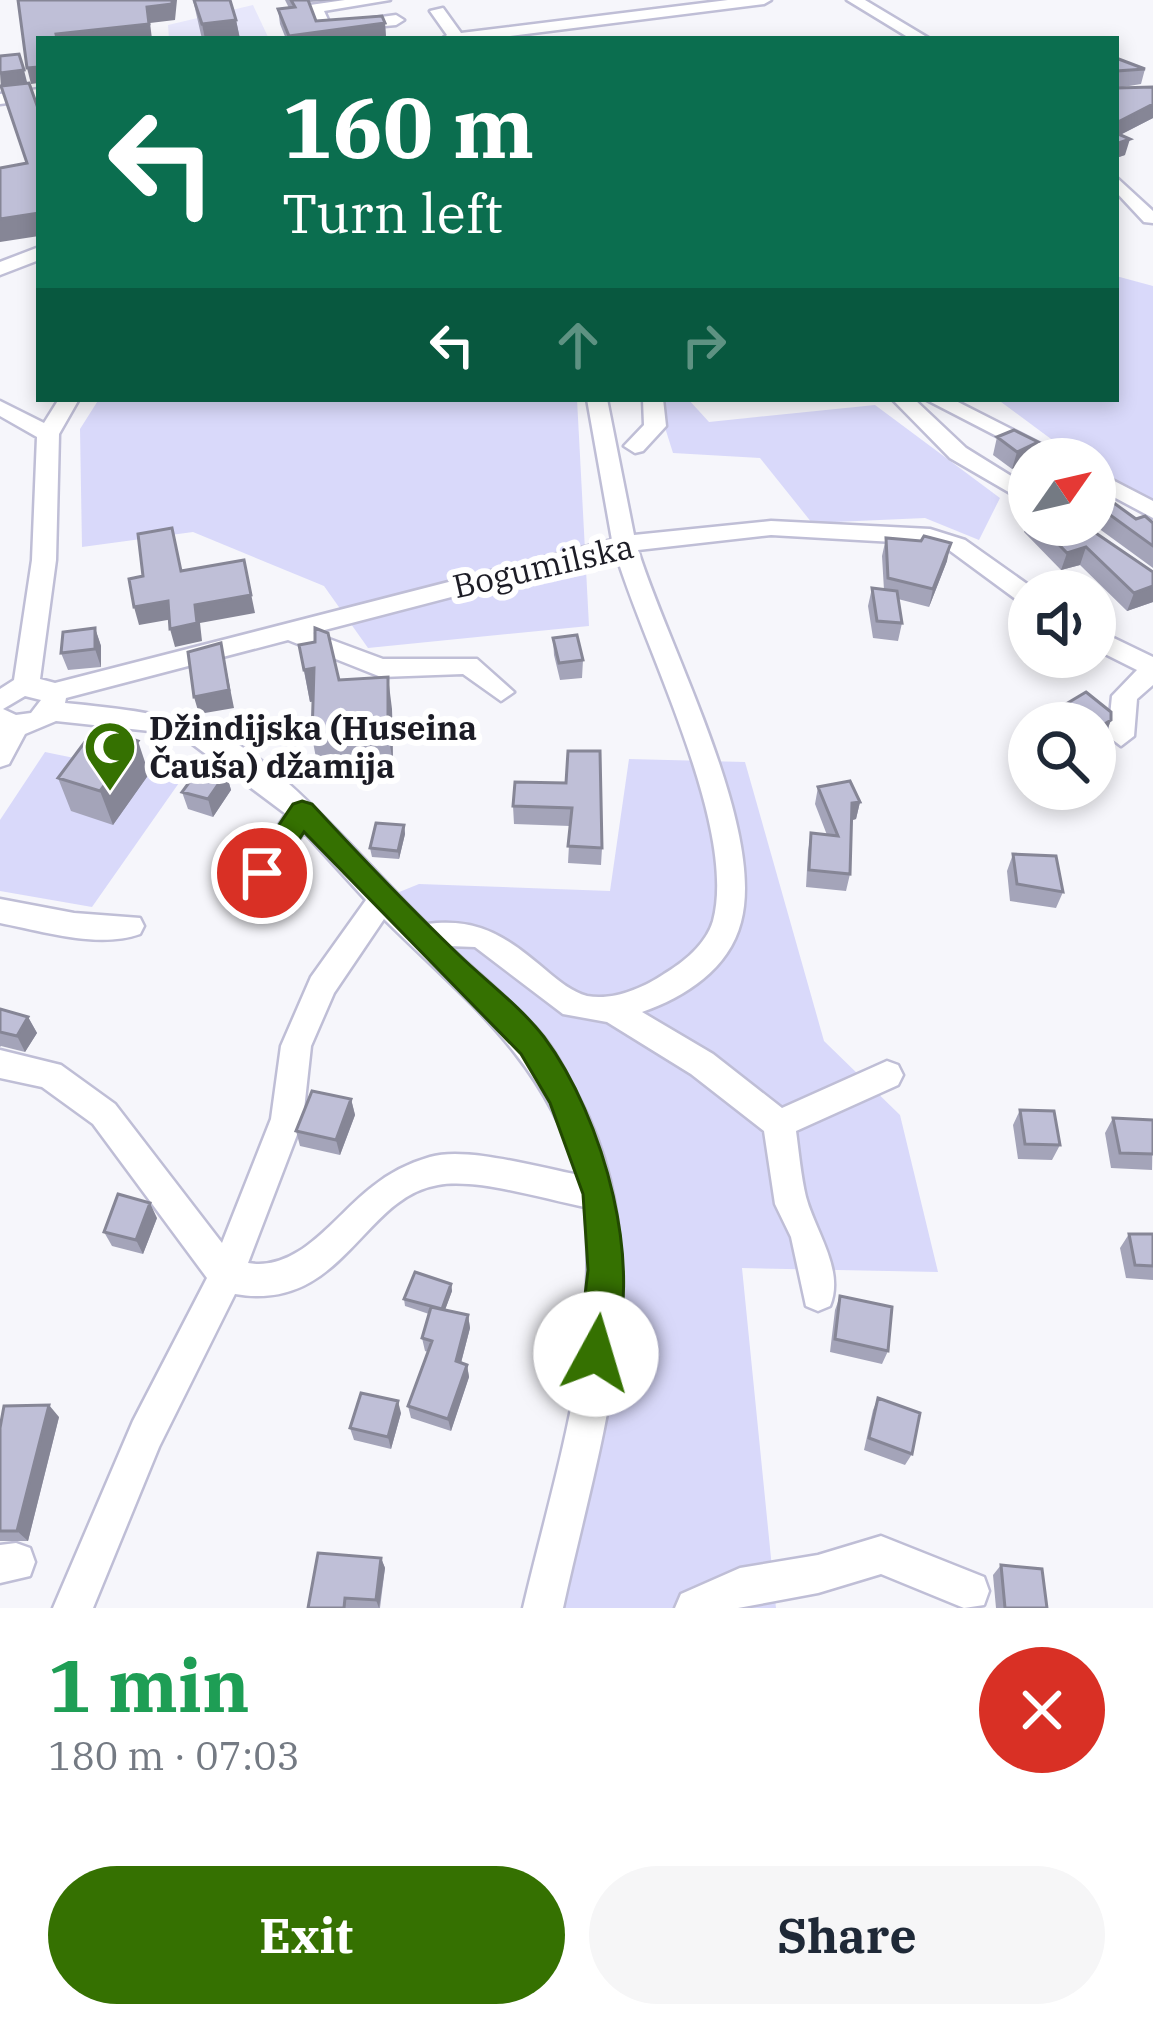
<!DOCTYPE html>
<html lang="en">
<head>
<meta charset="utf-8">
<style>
	body { margin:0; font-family:"IBM Plex Serif",serif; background:#f6f6f7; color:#1f2937; height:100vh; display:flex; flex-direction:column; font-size:45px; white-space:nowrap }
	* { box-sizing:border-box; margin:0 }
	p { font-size:39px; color:#747a83 }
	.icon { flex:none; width:66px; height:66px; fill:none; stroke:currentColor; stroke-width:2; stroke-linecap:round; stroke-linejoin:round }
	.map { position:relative; height:1608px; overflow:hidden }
	.sheet { display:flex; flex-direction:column; background:#fff; flex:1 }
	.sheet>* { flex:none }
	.hud { position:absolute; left:36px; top:36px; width:1083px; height:366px; border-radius:0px; box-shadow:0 6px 18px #0003; background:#0b6e4f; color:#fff; overflow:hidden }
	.needle { width:78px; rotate:56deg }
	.controls { position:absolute; left:1008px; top:438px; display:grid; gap:24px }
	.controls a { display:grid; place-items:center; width:108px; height:108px; border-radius:50%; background:#fff; box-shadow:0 6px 18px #0003; font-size:60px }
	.pin { position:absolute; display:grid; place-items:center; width:102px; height:102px; color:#fff; margin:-51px; border:6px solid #fff; border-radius:50%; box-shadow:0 3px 12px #0007 }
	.me { position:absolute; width:132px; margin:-66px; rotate:6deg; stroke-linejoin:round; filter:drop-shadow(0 0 9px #0008) }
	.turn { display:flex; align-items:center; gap:42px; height:252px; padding:0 48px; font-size:54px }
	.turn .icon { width:156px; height:156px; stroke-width:2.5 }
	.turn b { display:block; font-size:84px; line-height:102px }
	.lanes { display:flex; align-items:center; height:114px; padding:0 48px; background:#0003; justify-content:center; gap:60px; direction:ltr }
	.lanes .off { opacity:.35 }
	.round { display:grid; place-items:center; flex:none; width:126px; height:126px; border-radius:63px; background:#f6f6f7 }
	.head { display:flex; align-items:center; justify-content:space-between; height:204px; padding:0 48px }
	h1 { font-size:72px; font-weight:800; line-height:90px; color:#1e9e55 }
	.action { display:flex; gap:24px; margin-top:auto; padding:24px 48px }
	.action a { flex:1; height:138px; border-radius:72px; background:#357101; color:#fff; font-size:48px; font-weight:800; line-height:138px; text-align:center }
	.action a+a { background:#f6f6f7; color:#1f2937 }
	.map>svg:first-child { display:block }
</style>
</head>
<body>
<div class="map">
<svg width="1153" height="1608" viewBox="0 0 1153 1608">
	<rect width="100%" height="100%" fill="#f6f6fb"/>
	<path fill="#e7e7fb" d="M 253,5 L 269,39 L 169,39 L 168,25 Z"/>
	<path fill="#d9d9fa" d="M 1116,276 L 1153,286 L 1153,500 L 1095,469 L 1095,459 L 1078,459 L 997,399 L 1116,399 Z
		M 99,399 L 577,399 L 589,626 L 368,648 L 324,586 L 193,532 L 82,547 L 80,429 Z
		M 656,399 L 688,399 L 709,422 L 875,405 L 1000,498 L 979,540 L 925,518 L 812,523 L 760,458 L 673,453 Z
		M 45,752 L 181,780 L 92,907 L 0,891 L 0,820 Z
		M 629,759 L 745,762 L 824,1041 L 900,1115 L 938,1272 L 742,1268 L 776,1608 L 543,1608 L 605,1271 L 563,1097 L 382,899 L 419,884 L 610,891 Z"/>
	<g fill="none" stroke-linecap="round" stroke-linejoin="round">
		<g stroke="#bfbed6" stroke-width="5">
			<path id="minor" d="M 345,0 L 390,0 L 324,11 L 330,24 L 396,15 L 404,20 L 396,25 L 320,32 L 310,5 Z
				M 728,0 L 771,0 L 764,4 L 487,39 L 442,39 L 447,35 L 430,11 L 443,8 L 461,33 Z
				M 847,0 L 865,0 L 930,39 L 911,39 Z
				M 39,89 L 39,99 L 0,104 L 0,94 Z
				M 1116,177 L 1153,211 L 1153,223 L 1144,222 L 1116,192 Z
				M 39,247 L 39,260 L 0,275 L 0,262 Z
				M 59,399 L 79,399 L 59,434 L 56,560 L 40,679 L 55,683 L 612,540 L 587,399 L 607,399 L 634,535 L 771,521 L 930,529 L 965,540 L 1037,591 L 1029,591 L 1029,605 L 1021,603 L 949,550 L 929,544 L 771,535 L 638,550 C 667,644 766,829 741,922 C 729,969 685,997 642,1012 L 713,1054 L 782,1108 L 887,1061 L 898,1065 L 903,1075 L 898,1085 L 796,1131 C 799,1153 801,1176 806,1197 C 815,1231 845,1270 830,1306 L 818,1311 L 806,1306 L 791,1237 L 775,1204 L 764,1131 L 691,1074 L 607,1022 L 563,1014 L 475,947 L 449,946 C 479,975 515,1003 542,1035 C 557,1053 568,1077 579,1098 C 665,1260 599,1441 563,1608 L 523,1608 C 554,1476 599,1344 585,1207 C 544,1199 478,1178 438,1185 C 362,1197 343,1313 235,1294 L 159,1447 L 93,1608 L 53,1608 L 133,1421 L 207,1278 L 93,1124 L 42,1087 L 0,1078 L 0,1050 L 61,1065 L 115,1104 L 222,1243 L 271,1119 L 281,1046 L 311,977 L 366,900 L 304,832 L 272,881 L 252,881 L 248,873 L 286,814 L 191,743 L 150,731 L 56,721 L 25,734 L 9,764 L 0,767 L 0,689 L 14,680 L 32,560 L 37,437 L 0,416 L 0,401 L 44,423 ZM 616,554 C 644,648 738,828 713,921 C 706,944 684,962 664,974 C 643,988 613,1001 587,996 C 572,992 559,981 548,972 C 509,939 481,917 427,924 C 369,869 278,753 203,727 C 158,712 112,708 65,703 L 66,698 L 288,640 L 381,677 L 463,674 L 501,701 L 514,692 L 477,659 L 383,659 L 313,633 ZM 25,696 L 41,700 L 31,713 L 16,715 L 3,709 ZM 384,919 C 467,1001 544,1059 579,1175 C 541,1168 466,1146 430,1157 C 409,1163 389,1173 372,1187 C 335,1215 300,1272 248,1263 L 303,1119 L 311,1046 L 334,993 Z
				M 643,399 L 663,399 L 666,426 L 643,451 L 635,453 L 624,446 L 644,425 Z
				M 892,399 L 914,399 L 966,448 L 1029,487 L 1029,504 L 950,458 Z
				M 925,399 L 952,399 L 1070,459 L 1041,459 Z
				M 1095,471 L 1153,501 L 1153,518 L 1095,487 Z
				M 1095,629 L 1153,657 L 1153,685 L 1137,699 L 1134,736 L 1121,746 L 1108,736 L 1112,696 L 1137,670 L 1095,649 Z
				M 0,899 L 74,913 L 140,918 L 144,926 L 140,934 C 98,949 42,931 0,923 Z
				M 881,1536 L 984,1577 L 989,1591 L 984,1605 L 964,1608 L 881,1574 L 818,1593 L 738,1608 L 675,1608 L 681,1594 L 740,1568 L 818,1555 Z
				M 16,1543 L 30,1548 L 35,1562 L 30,1576 L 0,1583 L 0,1545 Z"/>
		</g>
		<use href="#minor" fill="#fff" fill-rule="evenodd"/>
	</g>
	<path fill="#a4a4b9" d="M 193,0 L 236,20 L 240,39 L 202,39 Z
		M 285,0 L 339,0 L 309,2 L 316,21 L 385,23 L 386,38 L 286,39 L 280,24 L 278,9 L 289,8 Z
		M 1116,58 L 1145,69 L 1141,84 L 1117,88 L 1153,87 L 1153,118 L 1120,135 L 1125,155 L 1116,158 Z
		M 997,437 L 1038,442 L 1012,469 L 993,455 Z
		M 1095,504 L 1153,523 L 1153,568 L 1094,525 Z
		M 1029,515 L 1029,525 L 1084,525 L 1153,572 L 1153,602 L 1127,611 L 1080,565 L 1061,570 L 1024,532 Z
		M 886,538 L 947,561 L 929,607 L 898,599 L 902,623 L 898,641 L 873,638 L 868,606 L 872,588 L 884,590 L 882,556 Z
		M 95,628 L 101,646 L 101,667 L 68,670 L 61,653 Z
		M 553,638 L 583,660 L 582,678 L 560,680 L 554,655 Z
		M 299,645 L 339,680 L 392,709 L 393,764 L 318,768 L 312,737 L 313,701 L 310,702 Z
		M 1086,692 L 1111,712 L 1111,720 L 1104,738 L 1095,743 L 1095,723 L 1051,723 L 1056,710 Z
		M 226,773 L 231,790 L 213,817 L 188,809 L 182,792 Z
		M 149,774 L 113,825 L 71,811 L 58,778 Z
		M 566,783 L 602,848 L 601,865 L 568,863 L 570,826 L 514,824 L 513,806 Z
		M 818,787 L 860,802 L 856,819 L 852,820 L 850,874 L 846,891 L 806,887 L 808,851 L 811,833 L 827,835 L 815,804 Z
		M 404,825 L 405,834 L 399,859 L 372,857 L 370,848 Z
		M 1013,854 L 1063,892 L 1056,908 L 1010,901 L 1007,871 Z
		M 0,1009 L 28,1017 L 37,1033 L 25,1052 L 1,1046 L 0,1047 Z
		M 351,1099 L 355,1115 L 340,1155 L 300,1146 L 296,1131 Z
		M 1020,1110 L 1060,1145 L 1052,1160 L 1018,1159 L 1013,1125 Z
		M 1113,1118 L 1153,1120 L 1152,1170 L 1111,1168 L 1105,1133 Z
		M 157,1218 L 143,1254 L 112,1246 L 104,1232 Z
		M 1129,1234 L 1153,1234 L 1153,1280 L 1126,1278 L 1120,1248 Z
		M 451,1284 L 452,1291 L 445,1310 L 468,1315 L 470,1328 L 461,1363 L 467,1365 L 469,1377 L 451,1431 L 411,1418 L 408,1406 L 428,1352 L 425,1351 L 422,1338 L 429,1314 L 405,1306 L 404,1299 Z
		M 840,1296 L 888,1351 L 882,1364 L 830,1352 L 835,1310 Z
		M 878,1398 L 912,1454 L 905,1465 L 864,1450 L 873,1410 Z
		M 401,1413 L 391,1449 L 354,1440 L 350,1428 Z
		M 59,1417 L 28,1541 L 0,1541 L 0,1428 Z
		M 381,1558 L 385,1568 L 380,1608 L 308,1608 Z
		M 1001,1565 L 1047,1608 L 996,1608 L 993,1575 Z"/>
	<path fill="#868696" d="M 172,0 L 177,0 L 175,20 L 150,23 L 152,39 L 57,39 L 56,34 Z
		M 236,20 L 240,39 L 205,39 L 202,24 Z
		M 385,23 L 386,38 L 289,39 L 289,36 Z
		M 39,67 L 39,83 L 31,84 L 27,68 Z
		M 24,70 L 28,86 L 1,89 L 0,73 Z
		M 1153,104 L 1153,118 L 1116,137 L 1116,123 Z
		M 1130,139 L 1125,155 L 1116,158 L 1116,144 Z
		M 39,213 L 39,236 L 0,242 L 0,219 Z
		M 1038,442 L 1033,459 L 1029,459 L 1029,462 L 1012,469 L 1017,452 Z
		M 951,543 L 947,561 L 929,607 L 933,589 Z
		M 1086,547 L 1080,565 L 1061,570 L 1067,553 Z
		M 244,560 L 255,613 L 200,623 L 202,641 L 175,647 L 170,629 Z
		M 1153,586 L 1153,602 L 1127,611 L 1134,593 Z
		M 168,601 L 173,619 L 139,625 L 134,607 Z
		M 95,628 L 101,646 L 101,667 L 95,649 Z
		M 221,643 L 234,708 L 199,714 L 194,697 Z
		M 314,668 L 320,700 L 310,702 L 304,670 Z
		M 388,677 L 392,709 L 393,764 L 388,732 Z
		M 1111,720 L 1104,738 L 1095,743 L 1095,730 Z
		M 138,741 L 149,774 L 113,825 L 100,791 Z
		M 226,773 L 231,790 L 213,817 L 208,799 Z
		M 860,802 L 856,819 L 849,821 L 852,803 Z
		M 404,825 L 405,834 L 399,859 L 398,851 Z
		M 28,1017 L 37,1033 L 25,1052 L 17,1036 Z
		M 351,1099 L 355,1115 L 340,1155 L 336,1140 Z
		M 150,1203 L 157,1218 L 143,1254 L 136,1240 Z
		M 451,1284 L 452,1291 L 442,1318 L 441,1311 Z
		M 468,1315 L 470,1328 L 458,1374 L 456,1361 Z
		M 467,1365 L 469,1377 L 451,1431 L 448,1419 Z
		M 398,1401 L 401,1413 L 391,1449 L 388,1437 Z
		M 49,1405 L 59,1417 L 28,1541 L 17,1531 Z
		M 381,1558 L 385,1568 L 379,1608 L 376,1600 Z"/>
	<path fill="#bfbfd7" stroke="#868696" stroke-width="3" d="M 18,0 L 172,0 L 172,4 L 147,7 L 149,24 L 56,34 L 57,39 L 39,39 L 39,67 L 27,68 Z
		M 194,0 L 230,0 L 236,20 L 202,24 Z
		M 291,0 L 308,0 L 316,21 L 382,16 L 385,23 L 289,36 L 278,9 L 295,7 Z
		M 19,54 L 24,70 L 0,73 L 0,56 Z
		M 1116,58 L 1145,69 L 1117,71 L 1117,88 L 1153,87 L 1153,104 L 1116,123 Z
		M 29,83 L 39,111 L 39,213 L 0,219 L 0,168 L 27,163 L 1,86 Z
		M 1116,133 L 1130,139 L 1116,144 Z
		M 1014,430 L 1038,442 L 1017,452 L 997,437 Z
		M 1107,498 L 1136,519 L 1145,516 L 1153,523 L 1153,546 L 1095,504 Z
		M 1040,525 L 1084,525 L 1153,572 L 1153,586 L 1134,593 L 1086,547 L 1067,553 Z
		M 172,528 L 181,571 L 244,560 L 251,595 L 195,605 L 197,623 L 170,629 L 168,601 L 134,607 L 129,579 L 143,576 L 138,534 Z
		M 924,536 L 951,543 L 933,589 L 888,578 L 886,538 L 921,541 Z
		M 872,588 L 897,591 L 902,623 L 877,621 Z
		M 95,628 L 95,649 L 61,653 L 63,632 Z
		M 315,628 L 328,633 L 339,680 L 388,677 L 388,732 L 312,737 L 314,668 L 304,670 L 299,645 L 315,642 Z
		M 577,635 L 583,660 L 559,663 L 553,638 Z
		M 221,643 L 229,690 L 194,697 L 188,652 Z
		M 1086,692 L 1111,712 L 1111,720 L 1095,730 L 1095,723 L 1072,723 L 1056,710 Z
		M 96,727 L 138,741 L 100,791 L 58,778 Z
		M 568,751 L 600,751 L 602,848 L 568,846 L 572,808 L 513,806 L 515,782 L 566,783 Z
		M 201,766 L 226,773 L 208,799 L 182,792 Z
		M 850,781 L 860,802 L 852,803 L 850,874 L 809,870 L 811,833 L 838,836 L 818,787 Z
		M 376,823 L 404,825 L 398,851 L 370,848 Z
		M 1013,854 L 1056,856 L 1063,892 L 1017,884 Z
		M 0,1009 L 28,1017 L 17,1036 L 0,1032 Z
		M 312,1091 L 351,1099 L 336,1140 L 296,1131 Z
		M 1020,1110 L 1054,1111 L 1060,1145 L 1025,1144 Z
		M 1113,1118 L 1153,1120 L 1153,1154 L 1120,1153 Z
		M 118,1194 L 150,1203 L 136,1240 L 104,1232 Z
		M 1129,1234 L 1153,1234 L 1153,1266 L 1135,1265 Z
		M 415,1272 L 451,1284 L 442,1309 L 404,1299 Z
		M 840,1296 L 892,1307 L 888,1351 L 835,1339 Z
		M 431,1307 L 468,1315 L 456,1361 L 467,1365 L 448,1419 L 408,1406 L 432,1341 L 422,1338 Z
		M 361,1393 L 398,1401 L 388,1437 L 350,1428 Z
		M 878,1398 L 920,1413 L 912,1454 L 869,1438 Z
		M 49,1405 L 17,1531 L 0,1531 L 0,1428 L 4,1406 Z
		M 318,1553 L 381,1558 L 376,1600 L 345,1598 L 344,1608 L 308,1608 Z
		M 1001,1565 L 1042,1569 L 1047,1608 L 1005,1608 Z"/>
	<path fill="#357101" stroke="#224901" stroke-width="3" d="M 302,801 L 312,804 C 360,856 408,906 459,955 C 486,981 521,1007 544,1037 C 603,1116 648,1272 609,1366 L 596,1371 L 584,1366 L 578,1354 L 588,1270 L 583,1194 L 550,1103 L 521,1054 L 304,832 L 272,881 L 252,881 L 252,865 L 293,804 Z"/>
	<defs>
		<g id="mosque-pin" transform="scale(2.7)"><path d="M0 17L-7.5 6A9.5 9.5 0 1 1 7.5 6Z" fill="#357101" stroke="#fff"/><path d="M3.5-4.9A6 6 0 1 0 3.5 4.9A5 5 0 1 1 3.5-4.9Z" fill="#fff"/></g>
	</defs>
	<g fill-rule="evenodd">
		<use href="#mosque-pin" x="110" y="747"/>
	</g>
	<g text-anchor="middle" stroke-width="12" stroke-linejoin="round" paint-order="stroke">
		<g font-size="33" fill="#1c1c25" stroke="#fff">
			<text transform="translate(543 566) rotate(-13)" y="12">Bogumilska</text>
		</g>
		<g font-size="33" font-weight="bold" fill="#1c1c25" stroke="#fff" text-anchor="start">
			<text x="149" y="740">Džindijska (Huseina<tspan x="149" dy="38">Čauša) džamija</tspan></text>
		</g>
	</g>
</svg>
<div class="controls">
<a><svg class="needle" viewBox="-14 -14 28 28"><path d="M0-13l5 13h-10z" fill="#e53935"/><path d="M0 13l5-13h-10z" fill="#747a83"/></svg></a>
<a><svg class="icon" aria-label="sound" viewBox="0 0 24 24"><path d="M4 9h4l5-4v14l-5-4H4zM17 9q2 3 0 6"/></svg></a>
<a><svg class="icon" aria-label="search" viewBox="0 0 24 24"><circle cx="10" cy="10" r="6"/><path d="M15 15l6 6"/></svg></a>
</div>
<div class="pin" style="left:262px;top:873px;background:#d93025"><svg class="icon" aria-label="arrive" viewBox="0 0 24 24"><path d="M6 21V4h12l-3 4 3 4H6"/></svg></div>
<svg class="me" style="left:596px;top:1354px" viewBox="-20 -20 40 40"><circle r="19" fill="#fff"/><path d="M0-13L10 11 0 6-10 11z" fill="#357101"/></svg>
<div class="hud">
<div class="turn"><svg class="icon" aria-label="left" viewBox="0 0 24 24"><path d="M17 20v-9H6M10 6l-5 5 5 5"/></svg><div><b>160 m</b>Turn left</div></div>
<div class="lanes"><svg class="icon" aria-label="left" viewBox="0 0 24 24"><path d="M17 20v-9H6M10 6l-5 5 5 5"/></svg><svg class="icon off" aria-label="ahead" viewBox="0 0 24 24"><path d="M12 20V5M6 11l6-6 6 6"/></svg><svg class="icon off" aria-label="right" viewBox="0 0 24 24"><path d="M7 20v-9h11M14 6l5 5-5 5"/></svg></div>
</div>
</div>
<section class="sheet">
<div class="head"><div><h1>1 min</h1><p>180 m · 07:03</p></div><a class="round" style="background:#d93025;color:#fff"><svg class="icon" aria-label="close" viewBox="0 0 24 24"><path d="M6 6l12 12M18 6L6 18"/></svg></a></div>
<div class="action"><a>Exit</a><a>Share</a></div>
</section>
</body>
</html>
